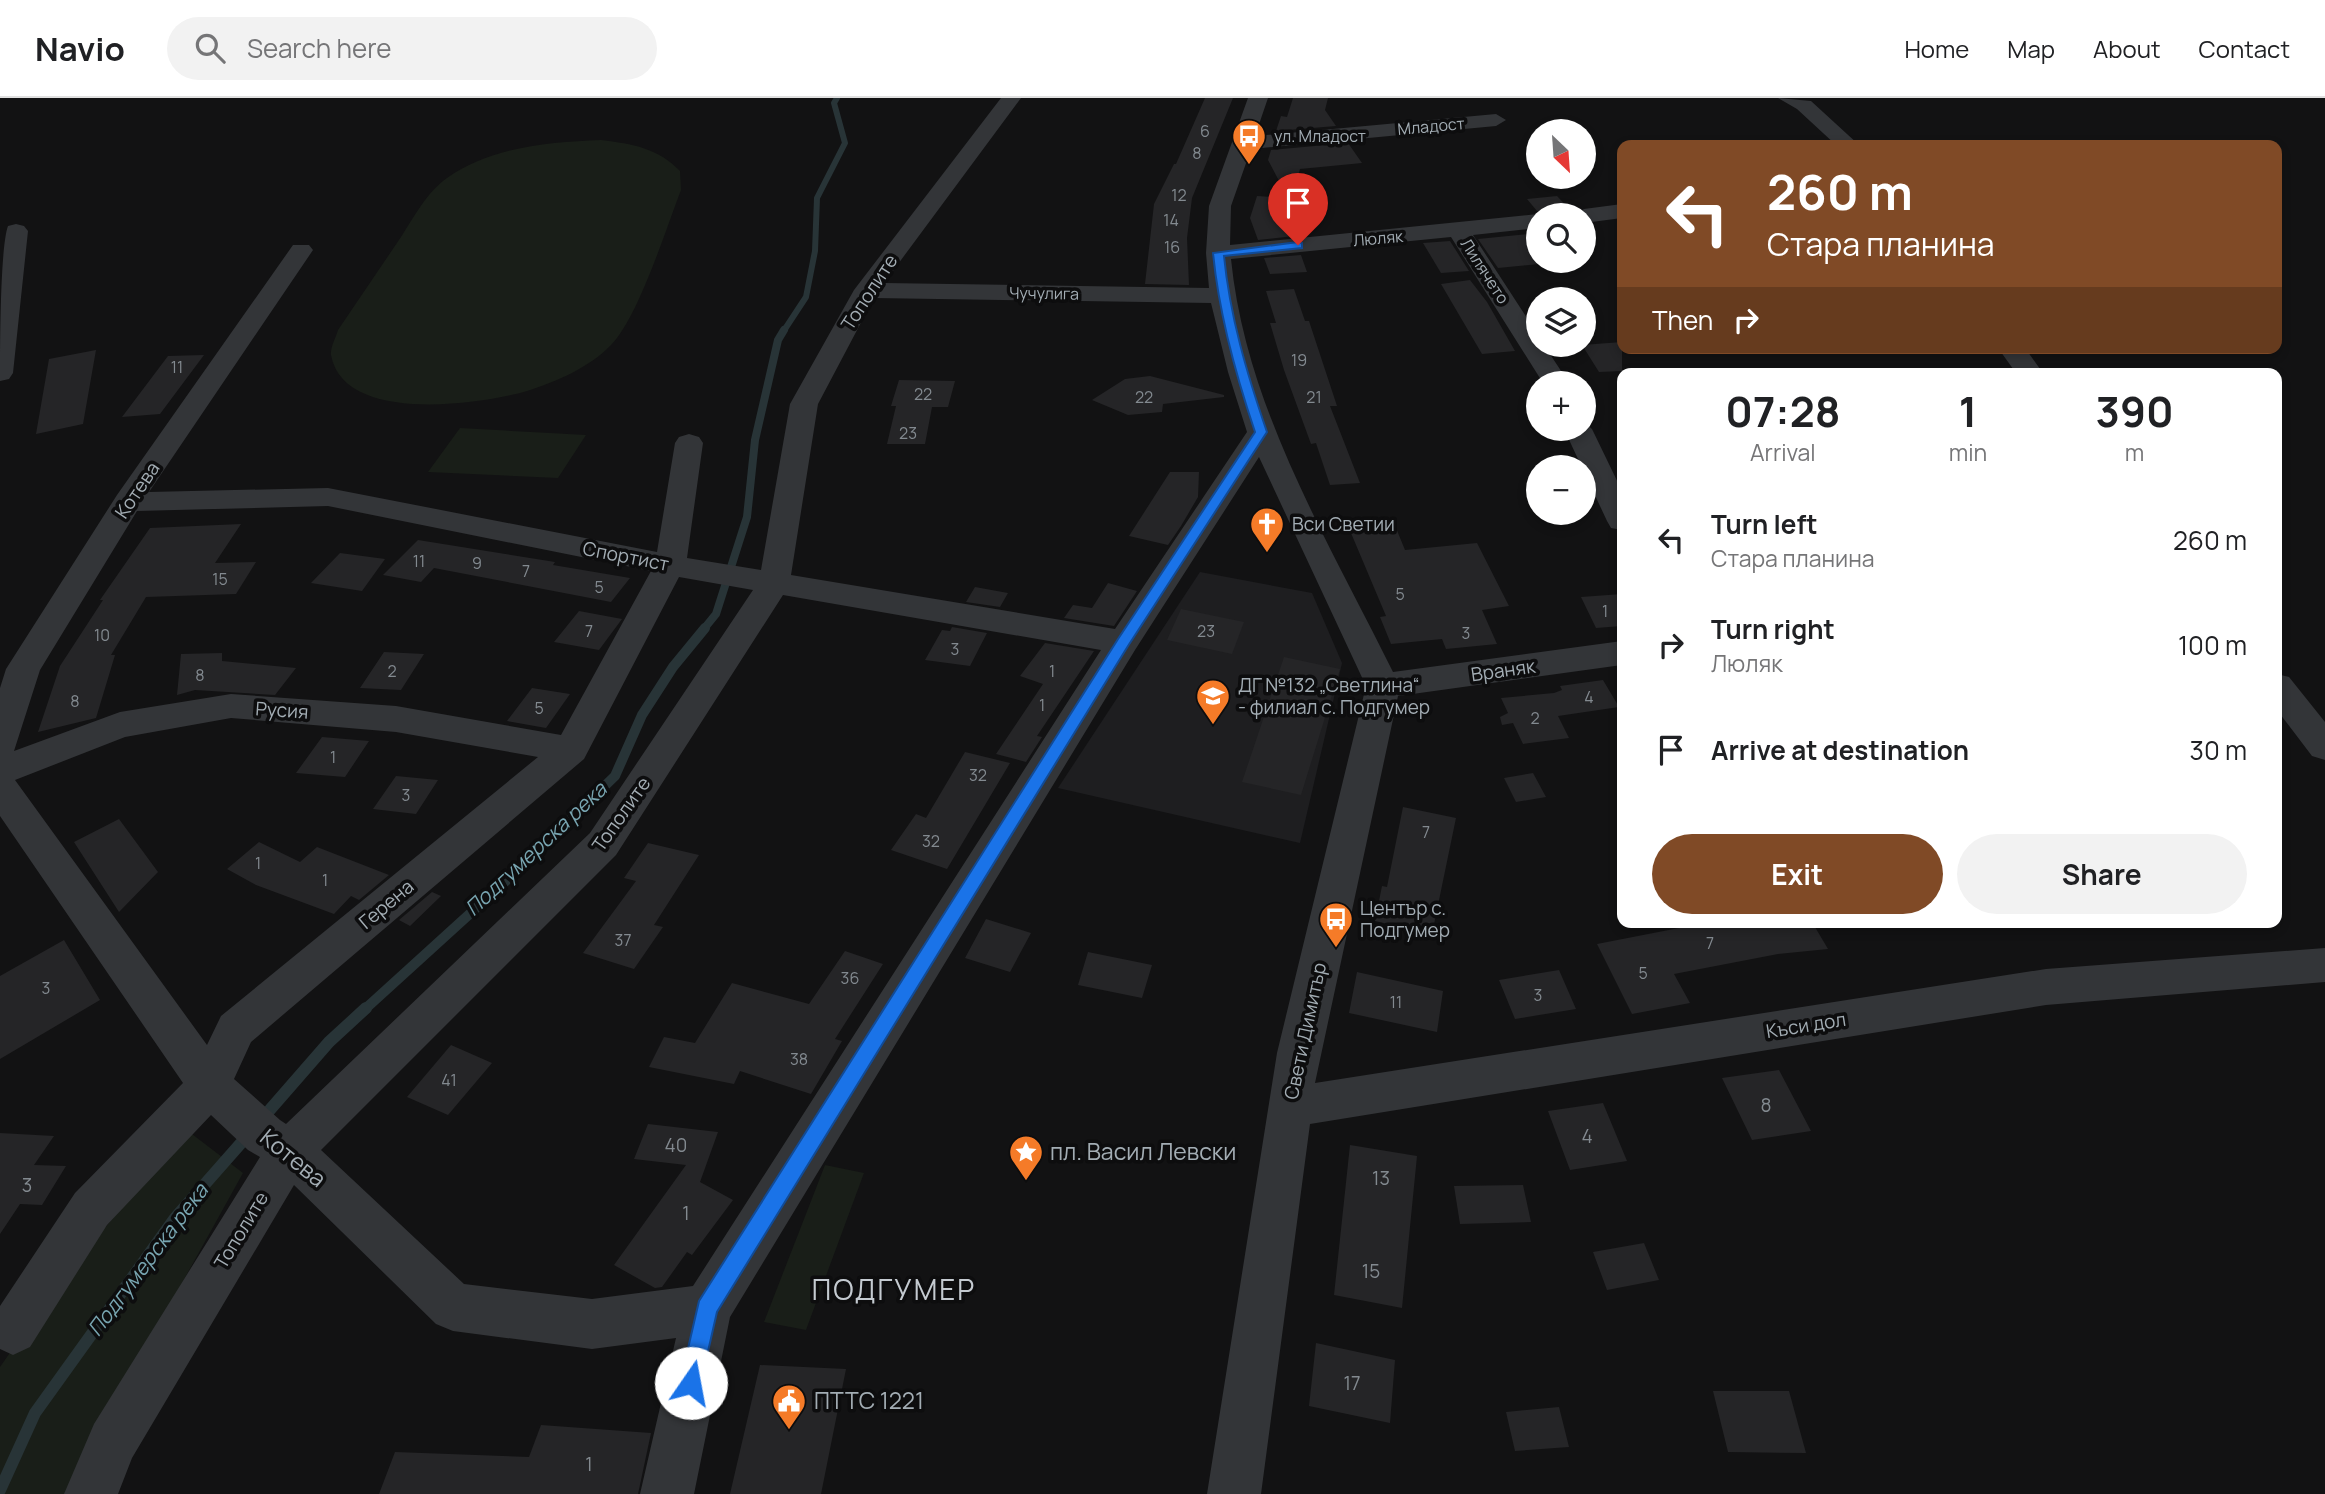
<!DOCTYPE html>
<html lang="en">
<head>
<meta charset="utf-8">
<style>
	body { margin:0; font-family:Manrope,sans-serif; background:#f2f2f2; color:#202124; height:100vh; display:flex; flex-direction:column; font-size:26px; white-space:nowrap }
	* { box-sizing:border-box; margin:0 }
	p { font-size:23px; color:#757577 }
	.icon { flex:none; width:38px; height:38px; fill:none; stroke:currentColor; stroke-width:2; stroke-linecap:round; stroke-linejoin:round }
	.map { position:relative; flex:1; overflow:hidden }
	.panel { position:absolute; left:1617px; top:270px; width:665px; height:560px; display:flex; flex-direction:column; background:#fff; border-radius:14px; box-shadow:0 4px 10px #0003 }
	.panel>* { flex:none }
	.top-card { position:absolute; left:1617px; top:42px; width:665px; height:214px; border-radius:14px; box-shadow:0 4px 10px #0003; background:#804a26; color:#fff; overflow:hidden }
	.needle { width:46px; rotate:155deg }
	.tools { position:absolute; left:1526px; top:21px; display:grid; gap:14px }
	.tools a { display:grid; place-items:center; width:70px; height:70px; border-radius:50%; background:#fff; box-shadow:0 4px 10px #0003; font-size:35px }
	.pin { position:absolute; display:grid; place-items:center; width:60px; height:60px; color:#fff; margin:-72px -30px; border-radius:50% 50% 50% 0; rotate:-45deg; box-shadow:0 0 7px #0007 }
	.pin .icon { rotate:45deg }
	.me { position:absolute; width:77px; margin:-38px; rotate:12deg; stroke-linejoin:round; filter:drop-shadow(0 0 5px #0008) }
	.turn { display:flex; align-items:center; gap:24px; height:147px; padding:0 35px; font-size:32px }
	.turn .icon { width:91px; height:91px; stroke-width:2.5 }
	.turn b { display:block; font-size:49px; line-height:60px }
	.then { display:flex; align-items:center; height:66px; padding:0 35px; background:#0003; gap:14px; font-size:26px }
	.eta { display:flex; justify-content:space-evenly; align-items:center; height:119px; text-align:center }
	.eta b { font-size:42px; font-weight:700; line-height:49px }
	.button { display:flex; gap:14px; margin-top:auto; padding:14px 35px }
	.button a { flex:1; height:80px; border-radius:42px; background:#804a26; color:#fff; font-size:28px; font-weight:700; line-height:80px; text-align:center }
	.button a+a { background:#f2f2f2; color:#202124 }
	ul { padding:0; list-style:none }
	li { display:flex; align-items:center; gap:21px; height:105px; padding:0 35px }
	li div { flex:1 }
	li b { display:block; font-size:26px }
	li em { font-style:normal }
	header { display:flex; align-items:center; gap:42px; box-sizing:border-box; height:98px; padding:0 35px; background:#fff; border-bottom:2px solid #e0e0e0 }
	header strong { font-size:33px }
	nav { display:flex; gap:38px; margin-inline-start:auto; font-size:24px }
	.search { width:490px; height:63px; background:#f2f2f2; display:flex; align-items:center; gap:18px; box-sizing:border-box; padding:0 24px; border-radius:38px; color:#757577; font-size:26px }
	.map>svg:first-child { display:block }
</style>
</head>
<body>
<header>
<strong>Navio</strong>
<div class="search"><svg class="icon" aria-label="search" viewBox="0 0 24 24"><circle cx="10" cy="10" r="6"/><path d="M15 15l6 6"/></svg>Search here</div>
<nav><a>Home</a><a>Map</a><a>About</a><a>Contact</a></nav>
</header>
<div class="map">
<svg width="2325" height="1396" viewBox="0 0 2325 1396">
	<rect width="100%" height="100%" fill="#121213"/>
	<path fill="#1e1e20" d="M 1200,474 L 1312,495 L 1342,565 L 1300,745 L 1058,690 Z"/>
	<path fill="#191e18" d="M 601,42 C 633,46 658,50 680,73 L 681,92 C 666,131 638,220 611,247 C 590,269 556,284 527,293 C 480,307 343,326 331,257 C 330,250 336,239 338,232 C 359,201 380,170 401,139 C 414,119 427,94 447,80 C 492,49 548,44 601,42 Z
		M 460,330 L 586,337 L 558,380 L 428,374 Z
		M 188,1033 L 243,1075 L 65,1396 L 0,1396 L 0,1269 L 65,1176 Z
		M 825,1067 L 864,1075 L 806,1232 L 764,1224 Z"/>
	<g fill="none" stroke-linecap="round" stroke-linejoin="round">
		<path stroke="#283437" stroke-width="6" d="M 783,234 L 806,199 L 815,153 L 817,100 L 845,45 L 834,5 L 837,0"/>
		<path stroke="#283437" stroke-width="8" d="M 703,532 L 716,516 L 747,419 L 755,342 L 778,242 L 784,232"/>
		<path stroke="#283437" stroke-width="10" d="M 364,912 L 518,772 L 615,678 L 642,617 L 673,569 L 705,530"/>
		<path stroke="#283437" stroke-width="12" d="M 261,1022 L 329,944 L 366,910
			M 0,1392 L 35,1315 L 175,1120 L 249,1036"/>
	</g>
	<path fill="#252527" d="M 1205,0 L 1233,0 L 1192,100 L 1187,140 L 1189,187 L 1145,186 L 1154,106 L 1174,66 L 1176,66 Z
		M 1293,0 L 1328,0 L 1325,12 L 1336,28 L 1276,33 L 1281,18 L 1287,19 Z
		M 1348,45 L 1362,65 L 1300,71 L 1286,122 L 1294,138 L 1258,142 L 1250,120 L 1257,98 L 1288,100 L 1268,62 L 1271,52 Z
		M 1557,98 L 1572,114 L 1571,117 L 1546,117 L 1537,113 L 1527,101 Z
		M 1528,136 L 1538,151 L 1538,163 L 1549,165 L 1498,170 L 1478,141 Z
		M 1450,143 L 1469,173 L 1441,175 L 1423,145 Z
		M 1301,157 L 1307,174 L 1270,176 L 1264,160 Z
		M 1470,182 L 1487,204 L 1515,253 L 1482,256 L 1441,186 Z
		M 1294,191 L 1305,223 L 1309,223 L 1337,308 L 1330,308 L 1360,385 L 1330,387 L 1316,345 L 1311,346 L 1284,272 L 1270,225 L 1276,225 L 1266,193 Z
		M 1622,244 L 1622,273 L 1599,274 L 1582,247 Z
		M 96,252 L 83,326 L 36,336 L 49,261 Z
		M 204,257 L 160,316 L 122,319 L 168,258 Z
		M 1150,278 L 1224,297 L 1224,299 L 1163,306 L 1162,314 L 1128,317 L 1092,302 L 1125,281 Z
		M 899,282 L 955,283 L 948,309 L 932,309 L 925,346 L 887,346 L 896,308 L 891,308 Z
		M 1170,374 L 1199,374 L 1198,399 L 1181,428 L 1168,447 L 1129,438 Z
		M 241,426 L 215,465 L 256,464 L 236,496 L 146,499 L 111,557 L 115,557 L 96,620 L 38,634 L 60,568 L 103,502 L 100,502 L 150,430 Z
		M 1396,430 L 1405,452 L 1477,445 L 1509,508 L 1482,512 L 1497,546 L 1446,551 L 1442,541 L 1391,546 L 1380,519 L 1386,518 L 1351,435 Z
		M 418,442 L 555,464 L 553,467 L 630,480 L 611,504 L 434,470 L 421,484 L 383,477 Z
		M 340,455 L 385,461 L 362,493 L 311,485 Z
		M 1108,485 L 1137,493 L 1114,528 L 1064,520 L 1073,507 L 1092,510 Z
		M 975,489 L 1008,495 L 1000,509 L 966,504 Z
		M 1622,496 L 1622,528 L 1596,530 L 1581,499 Z
		M 1181,511 L 1244,524 L 1232,556 L 1167,542 Z
		M 579,513 L 622,521 L 599,552 L 554,544 Z
		M 952,529 L 987,535 L 970,568 L 925,562 L 942,532 L 950,533 Z
		M 1045,545 L 1094,553 L 1037,638 L 1042,639 L 1026,664 L 996,656 L 1043,586 L 1020,578 Z
		M 384,554 L 424,556 L 401,592 L 360,590 Z
		M 222,555 L 222,563 L 296,570 L 275,597 L 195,592 L 177,597 L 181,556 Z
		M 1284,559 L 1340,571 L 1301,697 L 1242,684 Z
		M 1603,582 L 1619,609 L 1558,618 L 1569,640 L 1523,646 L 1513,625 L 1502,627 L 1500,619 L 1508,615 L 1501,600 L 1554,595 L 1562,592 L 1560,588 Z
		M 532,590 L 570,596 L 546,630 L 507,623 Z
		M 322,639 L 369,643 L 345,679 L 296,675 Z
		M 965,654 L 1010,665 L 947,771 L 891,752 L 916,716 L 926,720 Z
		M 1533,675 L 1546,699 L 1516,704 L 1504,680 Z
		M 396,678 L 438,682 L 416,716 L 373,711 Z
		M 1403,709 L 1456,720 L 1432,836 L 1375,823 L 1382,788 L 1387,789 Z
		M 119,721 L 158,774 L 119,814 L 74,744 Z
		M 259,744 L 300,764 L 317,749 L 389,777 L 359,802 L 351,798 L 334,816 L 256,787 L 227,771 Z
		M 648,745 L 699,757 L 654,827 L 663,829 L 634,871 L 583,855 L 636,783 L 624,780 Z
		M 432,794 L 441,798 L 410,828 L 399,822 Z
		M 986,821 L 1031,835 L 1010,874 L 965,860 Z
		M 1676,824 L 1812,824 L 1828,851 L 1778,856 L 1674,876 L 1690,905 L 1632,916 L 1597,846 L 1679,830 Z
		M 64,842 L 100,902 L 0,961 L 0,878 Z
		M 845,853 L 883,866 L 835,941 L 842,943 L 811,996 L 740,973 L 734,986 L 649,969 L 664,939 L 695,945 L 732,885 L 809,906 Z
		M 1088,854 L 1152,867 L 1142,900 L 1078,887 Z
		M 1559,872 L 1576,911 L 1515,921 L 1499,882 Z
		M 1357,874 L 1443,893 L 1437,934 L 1349,915 Z
		M 451,947 L 492,965 L 448,1017 L 407,999 Z
		M 1779,972 L 1811,1033 L 1752,1042 L 1722,980 Z
		M 1603,1005 L 1627,1063 L 1570,1072 L 1548,1013 Z
		M 648,1026 L 718,1034 L 700,1084 L 733,1102 L 692,1157 L 687,1154 L 662,1189 L 655,1190 L 614,1167 L 686,1067 L 634,1061 Z
		M 0,1035 L 54,1038 L 34,1067 L 66,1068 L 42,1107 L 20,1106 L 0,1136 Z
		M 1350,1047 L 1417,1058 L 1402,1210 L 1334,1197 Z
		M 1523,1087 L 1531,1124 L 1460,1126 L 1454,1088 Z
		M 1644,1145 L 1659,1182 L 1607,1192 L 1593,1154 Z
		M 1316,1245 L 1395,1262 L 1390,1325 L 1309,1308 Z
		M 760,1267 L 846,1271 L 821,1396 L 730,1396 Z
		M 1713,1293 L 1789,1293 L 1806,1355 L 1728,1354 Z
		M 1559,1309 L 1569,1349 L 1515,1353 L 1506,1314 Z
		M 541,1327 L 651,1335 L 638,1396 L 379,1396 L 395,1354 L 529,1359 Z"/>
	<g fill="none" stroke-linecap="round" stroke-linejoin="round">
		<path fill="#333538" fill-rule="evenodd" d="M 1001,0 L 1021,0 L 884,185 L 1209,190 L 1206,155 L 1209,108 L 1248,0 L 1268,0 L 1255,38 L 1496,16 L 1506,22 L 1496,28 L 1251,51 L 1231,108 L 1230,147 L 1538,116 L 1543,117 L 1538,117 L 1538,130 L 1473,137 L 1538,237 L 1538,247 L 1544,247 L 1569,285 L 1543,285 L 1451,139 L 1231,161 C 1246,310 1328,442 1393,574 L 1622,543 L 1622,567 L 1398,598 L 1315,985 L 2046,871 L 2325,850 L 2325,884 L 2046,907 L 1310,1026 L 1261,1396 L 1207,1396 L 1277,955 L 1366,588 L 1259,359 L 1135,552 L 730,1219 L 694,1396 L 640,1396 L 676,1240 L 592,1251 L 453,1233 L 436,1226 L 294,1087 L 132,1360 L 118,1396 L 64,1396 L 94,1326 L 260,1059 L 248,1052 L 211,1017 L 107,1127 L 30,1249 L 13,1257 L 0,1251 L 0,1208 L 75,1095 L 183,985 L 0,718 L 0,590 L 6,571 L 117,397 L 293,147 L 309,147 L 313,152 L 149,394 L 328,390 L 657,454 L 675,345 L 679,339 L 689,336 L 699,339 L 703,345 L 687,460 L 761,472 L 790,306 L 854,192 ZM 874,200 L 1211,205 L 1228,274 L 1247,334 L 1115,531 L 791,477 L 818,306 ZM 328,408 L 651,473 L 561,637 L 396,608 L 231,596 L 120,614 L 14,653 L 40,572 L 137,413 ZM 679,479 L 753,492 L 590,735 L 286,1026 L 280,1022 L 234,981 L 251,944 L 584,661 ZM 783,497 L 1101,552 L 693,1188 L 592,1201 L 464,1186 L 321,1052 L 616,757 ZM 231,620 L 396,634 L 538,659 L 221,918 L 207,947 L 15,682 L 125,639 Z
			M 1778,0 L 1811,3 L 1859,47 L 1836,47 L 1797,11 Z
			M 1622,106 L 1622,120 L 1584,125 L 1584,117 L 1573,117 L 1584,111 Z
			M 16,126 L 24,128 L 28,133 L 13,275 L 9,281 L 0,283 C 0,253 0,149 8,128 Z
			M 1998,250 L 2025,250 L 2043,275 L 2016,275 Z
			M 1584,324 L 1592,331 L 1622,393 L 1622,432 L 1611,430 L 1607,423 L 1564,331 L 1584,331 Z
			M 2277,576 L 2289,579 L 2325,624 L 2325,662 L 2312,658 L 2277,612 Z"/>
	</g>
	<path fill="#1a73e8" stroke="#114b97" stroke-width="2" d="M 1298,144 L 1302,145 L 1302,150 L 1224,158 C 1230,219 1247,276 1267,334 L 1128,548 L 717,1214 L 699,1293 L 691,1296 L 683,1293 L 680,1285 L 699,1203 L 1118,541 L 1255,334 C 1235,275 1219,217 1213,155 Z"/>
	<defs>
		<g id="bus-pin" transform="scale(1.75)"><path d="M0 17L-7.5 6A9.5 9.5 0 1 1 7.5 6Z" fill="#f57b28" stroke="#0d0d0e"/><path d="M-5-6H5V4H4V6H2V4H-2V6H-4V4H-5ZM-3.5-4V0h7V-4ZM-3.5 1.2v1.5H-2V1.2ZM2 1.2v1.5H3.5V1.2Z" fill="#fff"/></g>
		<g id="church-pin" transform="scale(1.75)"><path d="M0 17L-7.5 6A9.5 9.5 0 1 1 7.5 6Z" fill="#f57b28" stroke="#0d0d0e"/><path d="M-1.2-6h2.4v3.5h3.3v2.4h-3.3V6h-2.4V-.1h-3.3v-2.4h3.3Z" fill="#fff"/></g>
		<g id="school-pin" transform="scale(1.75)"><path d="M0 17L-7.5 6A9.5 9.5 0 1 1 7.5 6Z" fill="#f57b28" stroke="#0d0d0e"/><path d="M0-5L7-2L0 1L-7-2ZM-4 1L0 2.5L4 1V4Q0 6-4 4Z" fill="#fff"/></g>
		<g id="sight-pin" transform="scale(1.75)"><path d="M0 17L-7.5 6A9.5 9.5 0 1 1 7.5 6Z" fill="#f57b28" stroke="#0d0d0e"/><path d="M0-6L1.8-2.2L6-1.7L2.9 1.2L3.7 5.4L0 3.3L-3.7 5.4L-2.9 1.2L-6-1.7L-1.8-2.2Z" fill="#fff"/></g>
		<g id="civic-pin" transform="scale(1.75)"><path d="M0 17L-7.5 6A9.5 9.5 0 1 1 7.5 6Z" fill="#f57b28" stroke="#0d0d0e"/><path d="M-.6-6.5H3V-4.5H.6V-3L4-1V1h2V6H-6V1h2V-1L-.6-3ZM-1.2 2.5V6h2.4V2.5Z" fill="#fff"/></g>
	</defs>
	<g fill-rule="evenodd">
		<use href="#bus-pin" x="1249" y="38"/>
		<use href="#church-pin" x="1267" y="426"/>
		<use href="#school-pin" x="1213" y="598"/>
		<use href="#bus-pin" x="1336" y="821"/>
		<use href="#sight-pin" x="1026" y="1054"/>
		<use href="#civic-pin" x="789" y="1303"/>
	</g>
	<g text-anchor="middle" stroke-width="7" stroke-linejoin="round" paint-order="stroke">
		<g font-size="16" fill="#a3adb4" stroke="#0d0d0e">
			<text transform="translate(1431 28) rotate(-5)" y="6">Младост</text>
			<text transform="translate(1378 140) rotate(-5)" y="6">Люляк</text>
			<text transform="translate(1485 173) rotate(57)" y="6">Лилячето</text>
			<text transform="translate(1044 195) rotate(1)" y="6">Чучулига</text>
		</g>
		<g font-size="16" fill="#838a90">
			<text x="1205" y="39">6</text>
			<text x="1197" y="61">8</text>
			<text x="1179" y="103">12</text>
			<text x="1171" y="128">14</text>
			<text x="1172" y="155">16</text>
			<text x="1299" y="268">19</text>
			<text x="177" y="275">11</text>
			<text x="923" y="302">22</text>
			<text x="1144" y="305">22</text>
			<text x="1314" y="305">21</text>
			<text x="908" y="341">23</text>
			<text x="419" y="469">11</text>
			<text x="477" y="471">9</text>
			<text x="526" y="479">7</text>
			<text x="220" y="487">15</text>
			<text x="599" y="495">5</text>
			<text x="1400" y="502">5</text>
			<text x="1605" y="519">1</text>
			<text x="589" y="539">7</text>
			<text x="1206" y="539">23</text>
			<text x="1466" y="541">3</text>
			<text x="102" y="543">10</text>
			<text x="955" y="557">3</text>
			<text x="392" y="579">2</text>
			<text x="1052" y="579">1</text>
			<text x="200" y="583">8</text>
			<text x="1589" y="605">4</text>
			<text x="75" y="609">8</text>
			<text x="1042" y="613">1</text>
			<text x="539" y="616">5</text>
			<text x="1535" y="626">2</text>
			<text x="333" y="665">1</text>
			<text x="978" y="683">32</text>
			<text x="406" y="703">3</text>
			<text x="1426" y="740">7</text>
			<text x="931" y="749">32</text>
			<text x="258" y="771">1</text>
			<text x="325" y="788">1</text>
			<text x="623" y="848">37</text>
			<text x="1710" y="851">7</text>
			<text x="1643" y="881">5</text>
			<text x="850" y="886">36</text>
			<text x="46" y="896">3</text>
			<text x="1538" y="903">3</text>
			<text x="1396" y="910">11</text>
			<text x="799" y="967">38</text>
			<text x="449" y="988">41</text>
		</g>
		<g font-size="16" fill="#a3adb4" stroke="#0d0d0e" text-anchor="start">
			<text x="1274" y="44">ул. Младост</text>
		</g>
		<g font-size="19" fill="#a3adb4" stroke="#0d0d0e">
			<text transform="translate(869 194) rotate(-57)" y="7">Тополите</text>
			<text transform="translate(137 392) rotate(-56)" y="7">Котева</text>
			<text transform="translate(626 458) rotate(11)" y="7">Спортист</text>
			<text transform="translate(1503 572) rotate(-8)" y="7">Враняк</text>
			<text transform="translate(282 612) rotate(4)" y="7">Русия</text>
			<text transform="translate(621 716) rotate(-55)" y="7">Тополите</text>
			<text transform="translate(386 806) rotate(-40)" y="7">Герена</text>
			<text transform="translate(1806 927) rotate(-9)" y="7">Къси дол</text>
			<text transform="translate(1305 933) rotate(-78)" y="7">Свети Димитър</text>
			<text transform="translate(241 1132) rotate(-59)" y="7">Тополите</text>
		</g>
		<g font-size="19" fill="#a3adb4" stroke="#0d0d0e" text-anchor="start">
			<text x="1292" y="433">Вси Светии</text>
			<text x="1238" y="594">ДГ №132 „Светлина“<tspan x="1238" dy="22">- филиал с. Подгумер</tspan></text>
			<text x="1360" y="817">Център с.<tspan x="1360" dy="22">Подгумер</tspan></text>
		</g>
		<g font-size="19" fill="#838a90">
			<text x="1766" y="1014">8</text>
			<text x="1587" y="1045">4</text>
			<text x="676" y="1054">40</text>
			<text x="1381" y="1087">13</text>
			<text x="27" y="1094">3</text>
			<text x="686" y="1122">1</text>
			<text x="1371" y="1180">15</text>
			<text x="1352" y="1292">17</text>
			<text x="589" y="1373">1</text>
		</g>
		<g font-size="21" font-style="italic" fill="#78a5b1" stroke="#0d0d0e">
			<text transform="translate(536 751) rotate(-43)" y="7">Подгумерска река</text>
			<text transform="translate(148 1162) rotate(-53)" y="7">Подгумерска река</text>
		</g>
		<g font-size="23" fill="#a3adb4" stroke="#0d0d0e" text-anchor="start">
			<text x="1050" y="1062">пл. Васил Левски</text>
			<text x="814" y="1311">ПТТС 1221</text>
		</g>
		<g font-size="23" fill="#a3adb4" stroke="#0d0d0e">
			<text transform="translate(293 1060) rotate(39)" y="8">Котева</text>
		</g>
		<g font-size="28" letter-spacing="2" fill="#c4cad0" stroke="#0d0d0e">
			<text x="894" y="1202">ПОДГУМЕР</text>
		</g>
	</g>
</svg>
<div class="tools">
<a><svg class="needle" viewBox="-14 -14 28 28"><path d="M0-13l5 13h-10z" fill="#e53935"/><path d="M0 13l5-13h-10z" fill="#757577"/></svg></a>
<a><svg class="icon" aria-label="search" viewBox="0 0 24 24"><circle cx="10" cy="10" r="6"/><path d="M15 15l6 6"/></svg></a>
<a><svg class="icon" aria-label="layers" viewBox="0 0 24 24"><path d="M12 4l9 5-9 5-9-5zM3 14l9 5 9-5"/></svg></a>
<a>+</a>
<a>−</a>
</div>
<div class="pin" style="left:1298px;top:147px;background:#d93025"><svg class="icon" aria-label="arrive" viewBox="0 0 24 24"><path d="M6 21V4h12l-3 4 3 4H6"/></svg></div>
<svg class="me" style="left:691px;top:1285px" viewBox="-20 -20 40 40"><circle r="19" fill="#fff"/><path d="M0-13L10 11 0 6-10 11z" fill="#1a73e8"/></svg>
<div class="top-card">
<div class="turn"><svg class="icon" aria-label="left" viewBox="0 0 24 24"><path d="M17 20v-9H6M10 6l-5 5 5 5"/></svg><div><b>260 m</b>Стара планина</div></div>
<div class="then">Then<svg class="icon" aria-label="right" viewBox="0 0 24 24"><path d="M7 20v-9h11M14 6l5 5-5 5"/></svg></div>
</div>
<section class="panel">
<div class="eta">
<div><b>07:28</b><p>Arrival</p></div>
<div><b>1</b><p>min</p></div>
<div><b>390</b><p>m</p></div>
</div>
<ul>
<li><svg class="icon" aria-label="left" viewBox="0 0 24 24"><path d="M17 20v-9H6M10 6l-5 5 5 5"/></svg><div><b>Turn left</b><p>Стара планина</p></div><em>260 m</em></li>
<li><svg class="icon" aria-label="right" viewBox="0 0 24 24"><path d="M7 20v-9h11M14 6l5 5-5 5"/></svg><div><b>Turn right</b><p>Люляк</p></div><em>100 m</em></li>
<li><svg class="icon" aria-label="arrive" viewBox="0 0 24 24"><path d="M6 21V4h12l-3 4 3 4H6"/></svg><div><b>Arrive at destination</b></div><em>30 m</em></li>
</ul>
<div class="button"><a>Exit</a><a>Share</a></div>
</section>
</div>
</body>
</html>
